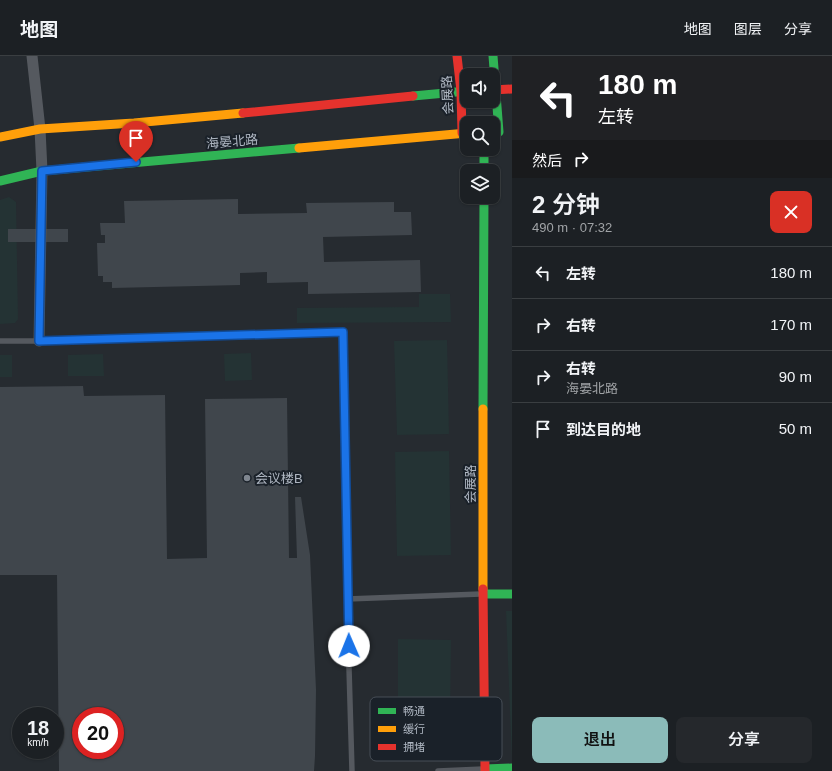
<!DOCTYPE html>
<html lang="zh">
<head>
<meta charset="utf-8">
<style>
	body { margin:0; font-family:Arial,"Noto Sans SC",sans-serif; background:#25282c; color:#f1f3f6; height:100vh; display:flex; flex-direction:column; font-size:15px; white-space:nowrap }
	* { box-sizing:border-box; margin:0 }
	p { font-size:13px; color:#a0a3a6 }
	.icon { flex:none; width:22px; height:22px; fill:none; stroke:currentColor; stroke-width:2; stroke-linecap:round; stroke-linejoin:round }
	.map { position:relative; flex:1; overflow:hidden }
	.panel { display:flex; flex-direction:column; background:#1c2024; width:320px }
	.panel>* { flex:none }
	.guide { background:#202124; color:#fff; overflow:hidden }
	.fabs { position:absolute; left:460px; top:12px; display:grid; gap:8px }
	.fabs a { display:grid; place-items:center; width:40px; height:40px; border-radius:8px; background:#1c2024; box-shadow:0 1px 3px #0004,0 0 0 1px #3a3e41; font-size:20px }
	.speed { position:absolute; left:12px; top:651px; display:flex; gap:8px; font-size:20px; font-weight:700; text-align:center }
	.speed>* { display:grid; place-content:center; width:52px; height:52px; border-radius:50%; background:#1c2024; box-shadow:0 1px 3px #0004,0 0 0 1px #3a3e41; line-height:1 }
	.speed small { font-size:10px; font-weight:400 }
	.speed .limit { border:6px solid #d22; background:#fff; color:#111 }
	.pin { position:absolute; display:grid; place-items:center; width:34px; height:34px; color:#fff; margin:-41px -17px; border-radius:50% 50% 50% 0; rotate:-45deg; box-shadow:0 0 4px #0007 }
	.pin .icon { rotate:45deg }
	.me { position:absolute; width:44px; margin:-22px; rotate:359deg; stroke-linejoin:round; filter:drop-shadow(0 0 3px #0008) }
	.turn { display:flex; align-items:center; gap:14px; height:84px; padding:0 20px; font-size:18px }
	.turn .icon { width:52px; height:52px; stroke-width:2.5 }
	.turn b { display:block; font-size:28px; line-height:34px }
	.then { display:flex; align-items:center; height:38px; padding:0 20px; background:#0003; gap:8px; font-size:15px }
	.round { display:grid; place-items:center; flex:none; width:42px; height:42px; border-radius:8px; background:#25282c }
	.summary { display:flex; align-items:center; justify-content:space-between; height:68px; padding:0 20px }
	h1 { font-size:24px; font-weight:600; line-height:30px }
	.action { display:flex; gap:8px; margin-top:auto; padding:8px 20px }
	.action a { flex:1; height:46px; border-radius:8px; background:#8bbbb9; color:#111; font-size:16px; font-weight:600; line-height:46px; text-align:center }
	.action a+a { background:#25282c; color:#f1f3f6 }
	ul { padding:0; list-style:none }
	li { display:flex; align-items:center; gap:12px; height:52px; padding:0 20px; border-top:1px solid #3a3e41 }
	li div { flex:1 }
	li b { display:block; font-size:15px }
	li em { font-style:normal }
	header { display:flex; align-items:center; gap:24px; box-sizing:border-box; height:56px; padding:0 20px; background:#1c2024; border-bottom:1px solid #3a3e41 }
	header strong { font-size:19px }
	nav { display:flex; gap:22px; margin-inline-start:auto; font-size:14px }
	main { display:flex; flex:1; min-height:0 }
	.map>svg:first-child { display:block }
</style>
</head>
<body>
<header>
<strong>地图</strong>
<nav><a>地图</a><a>图层</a><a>分享</a></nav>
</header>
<main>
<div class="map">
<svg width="512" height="715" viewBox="0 0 512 715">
	<rect width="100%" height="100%" fill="#262b30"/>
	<path fill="#243334" d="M 9,141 L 16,146 L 18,263 L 15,267 L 0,268 L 0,144 Z
		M 419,238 L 450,238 L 451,266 L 297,267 L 297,252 L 419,251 Z
		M 447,284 L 449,378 L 397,379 L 394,285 Z
		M 251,297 L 252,324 L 225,325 L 224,298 Z
		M 103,298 L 104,320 L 68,320 L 68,299 Z
		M 0,299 L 12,299 L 12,321 L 0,321 Z
		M 449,395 L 451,499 L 397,500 L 395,396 Z
		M 506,555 L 512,555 L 512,705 Z
		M 398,583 L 451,584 L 450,667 L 398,666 Z"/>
	<path fill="#40464c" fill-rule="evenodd" d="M 238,143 L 238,158 L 307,157 L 306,147 L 394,146 L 394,156 L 411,156 L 412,179 L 323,181 L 324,206 L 420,204 L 421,236 L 308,238 L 308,226 L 267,227 L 267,216 L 240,217 L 240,229 L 112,232 L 112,226 L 103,226 L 103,220 L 98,220 L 97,187 L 105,187 L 105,179 L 101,179 L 100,167 L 125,167 L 124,145 Z
		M 8,173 L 68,173 L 68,186 L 8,186 Z
		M 83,330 L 84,340 L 165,339 L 167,503 L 207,502 L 205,343 L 287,342 L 289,502 L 297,502 L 295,441 L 301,441 L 310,499 L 316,634 L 315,700 L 314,715 L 59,715 L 57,519 L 0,519 L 0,331 ZM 81,660 L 115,660 L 115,694 L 81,694 Z"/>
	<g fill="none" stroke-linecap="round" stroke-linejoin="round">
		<path stroke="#55595f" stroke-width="5.5" d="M 0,285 L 39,285 L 343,276 L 347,543 L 352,715
			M 347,543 L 481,538
			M 438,715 L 483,713"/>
		<path stroke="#55595f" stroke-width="11" d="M 32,0 L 40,73 L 42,115 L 39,285"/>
		<path stroke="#30b455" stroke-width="9" d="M 493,0 L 499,76
			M 413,40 L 467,35
			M 484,93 L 484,115
			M 0,125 L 42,115 L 299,92
			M 483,353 L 484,141
			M 483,538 L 512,538
			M 485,713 L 512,712"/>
		<path stroke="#ff9f0a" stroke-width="9" d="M 0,81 L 40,73 L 134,67 L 243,57
			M 299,92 L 467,77
			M 483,533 L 483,353"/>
		<path stroke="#e5322d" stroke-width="9" d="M 457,0 L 461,35 L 462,77
			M 493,34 L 512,33
			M 243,57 L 413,40
			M 483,533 L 485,715"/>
	</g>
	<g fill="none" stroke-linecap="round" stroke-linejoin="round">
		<g stroke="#114b97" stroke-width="10">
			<path id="route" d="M 136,106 L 42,115 L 39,285 L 343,276 L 349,590"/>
		</g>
		<use href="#route" stroke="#1a73e8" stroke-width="7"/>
	</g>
	<circle fill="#7f868f" stroke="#1a2129" stroke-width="1.5" cx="247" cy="422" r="4"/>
	<g text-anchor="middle" stroke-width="4" stroke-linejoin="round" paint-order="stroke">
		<g font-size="13" fill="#afb7c2" stroke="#1a2129">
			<text transform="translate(447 39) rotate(-93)" y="5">会展路</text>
			<text transform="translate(232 85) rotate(-5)" y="5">海晏北路</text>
			<text transform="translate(470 428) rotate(-90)" y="5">会展路</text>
		</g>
		<g font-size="13" fill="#afb7c2" stroke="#1a2129" text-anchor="start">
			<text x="255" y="427">会议楼B</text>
		</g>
	</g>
	<rect x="370" y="641" width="132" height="64" rx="6" fill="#1a2129" stroke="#474e57" stroke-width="1"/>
	<rect x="378" y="652" width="18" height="6" fill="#30b455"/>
	<rect x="378" y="670" width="18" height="6" fill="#ff9f0a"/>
	<rect x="378" y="688" width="18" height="6" fill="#e5322d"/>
	<g font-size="11" fill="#afb7c2">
		<text x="403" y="659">畅通</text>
		<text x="403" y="677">缓行</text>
		<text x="403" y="695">拥堵</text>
	</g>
</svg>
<div class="fabs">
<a><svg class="icon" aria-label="sound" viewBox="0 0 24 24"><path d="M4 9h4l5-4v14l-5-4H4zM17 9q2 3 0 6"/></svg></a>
<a><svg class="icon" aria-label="search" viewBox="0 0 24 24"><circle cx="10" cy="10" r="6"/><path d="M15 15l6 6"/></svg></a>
<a><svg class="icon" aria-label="layers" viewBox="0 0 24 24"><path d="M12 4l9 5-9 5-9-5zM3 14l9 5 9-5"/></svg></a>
</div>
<div class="speed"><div>18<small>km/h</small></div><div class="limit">20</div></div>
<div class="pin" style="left:136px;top:106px;background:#d93025"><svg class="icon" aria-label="arrive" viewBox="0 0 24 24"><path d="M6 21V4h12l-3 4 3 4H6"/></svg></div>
<svg class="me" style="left:349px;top:590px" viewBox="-20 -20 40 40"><circle r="19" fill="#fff"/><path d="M0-13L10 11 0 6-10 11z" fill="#1a73e8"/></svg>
</div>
<section class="panel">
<div class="guide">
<div class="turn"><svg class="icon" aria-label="left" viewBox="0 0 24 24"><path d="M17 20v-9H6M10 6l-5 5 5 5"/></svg><div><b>180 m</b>左转</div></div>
<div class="then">然后<svg class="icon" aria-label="right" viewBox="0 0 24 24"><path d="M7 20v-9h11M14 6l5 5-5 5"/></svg></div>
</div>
<div class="summary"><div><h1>2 分钟</h1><p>490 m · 07:32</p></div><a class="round" style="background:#d93025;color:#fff"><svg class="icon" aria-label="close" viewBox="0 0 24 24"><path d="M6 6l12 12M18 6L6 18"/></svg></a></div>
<ul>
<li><svg class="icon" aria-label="left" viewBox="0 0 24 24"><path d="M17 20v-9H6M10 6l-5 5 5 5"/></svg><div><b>左转</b></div><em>180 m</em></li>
<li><svg class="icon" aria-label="right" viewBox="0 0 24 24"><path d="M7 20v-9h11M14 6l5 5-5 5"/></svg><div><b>右转</b></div><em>170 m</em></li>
<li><svg class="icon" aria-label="right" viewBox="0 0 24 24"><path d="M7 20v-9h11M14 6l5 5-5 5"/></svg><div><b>右转</b><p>海晏北路</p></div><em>90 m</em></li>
<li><svg class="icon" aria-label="arrive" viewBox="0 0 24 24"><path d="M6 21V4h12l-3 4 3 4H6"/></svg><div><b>到达目的地</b></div><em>50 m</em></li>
</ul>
<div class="action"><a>退出</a><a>分享</a></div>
</section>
</main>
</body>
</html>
